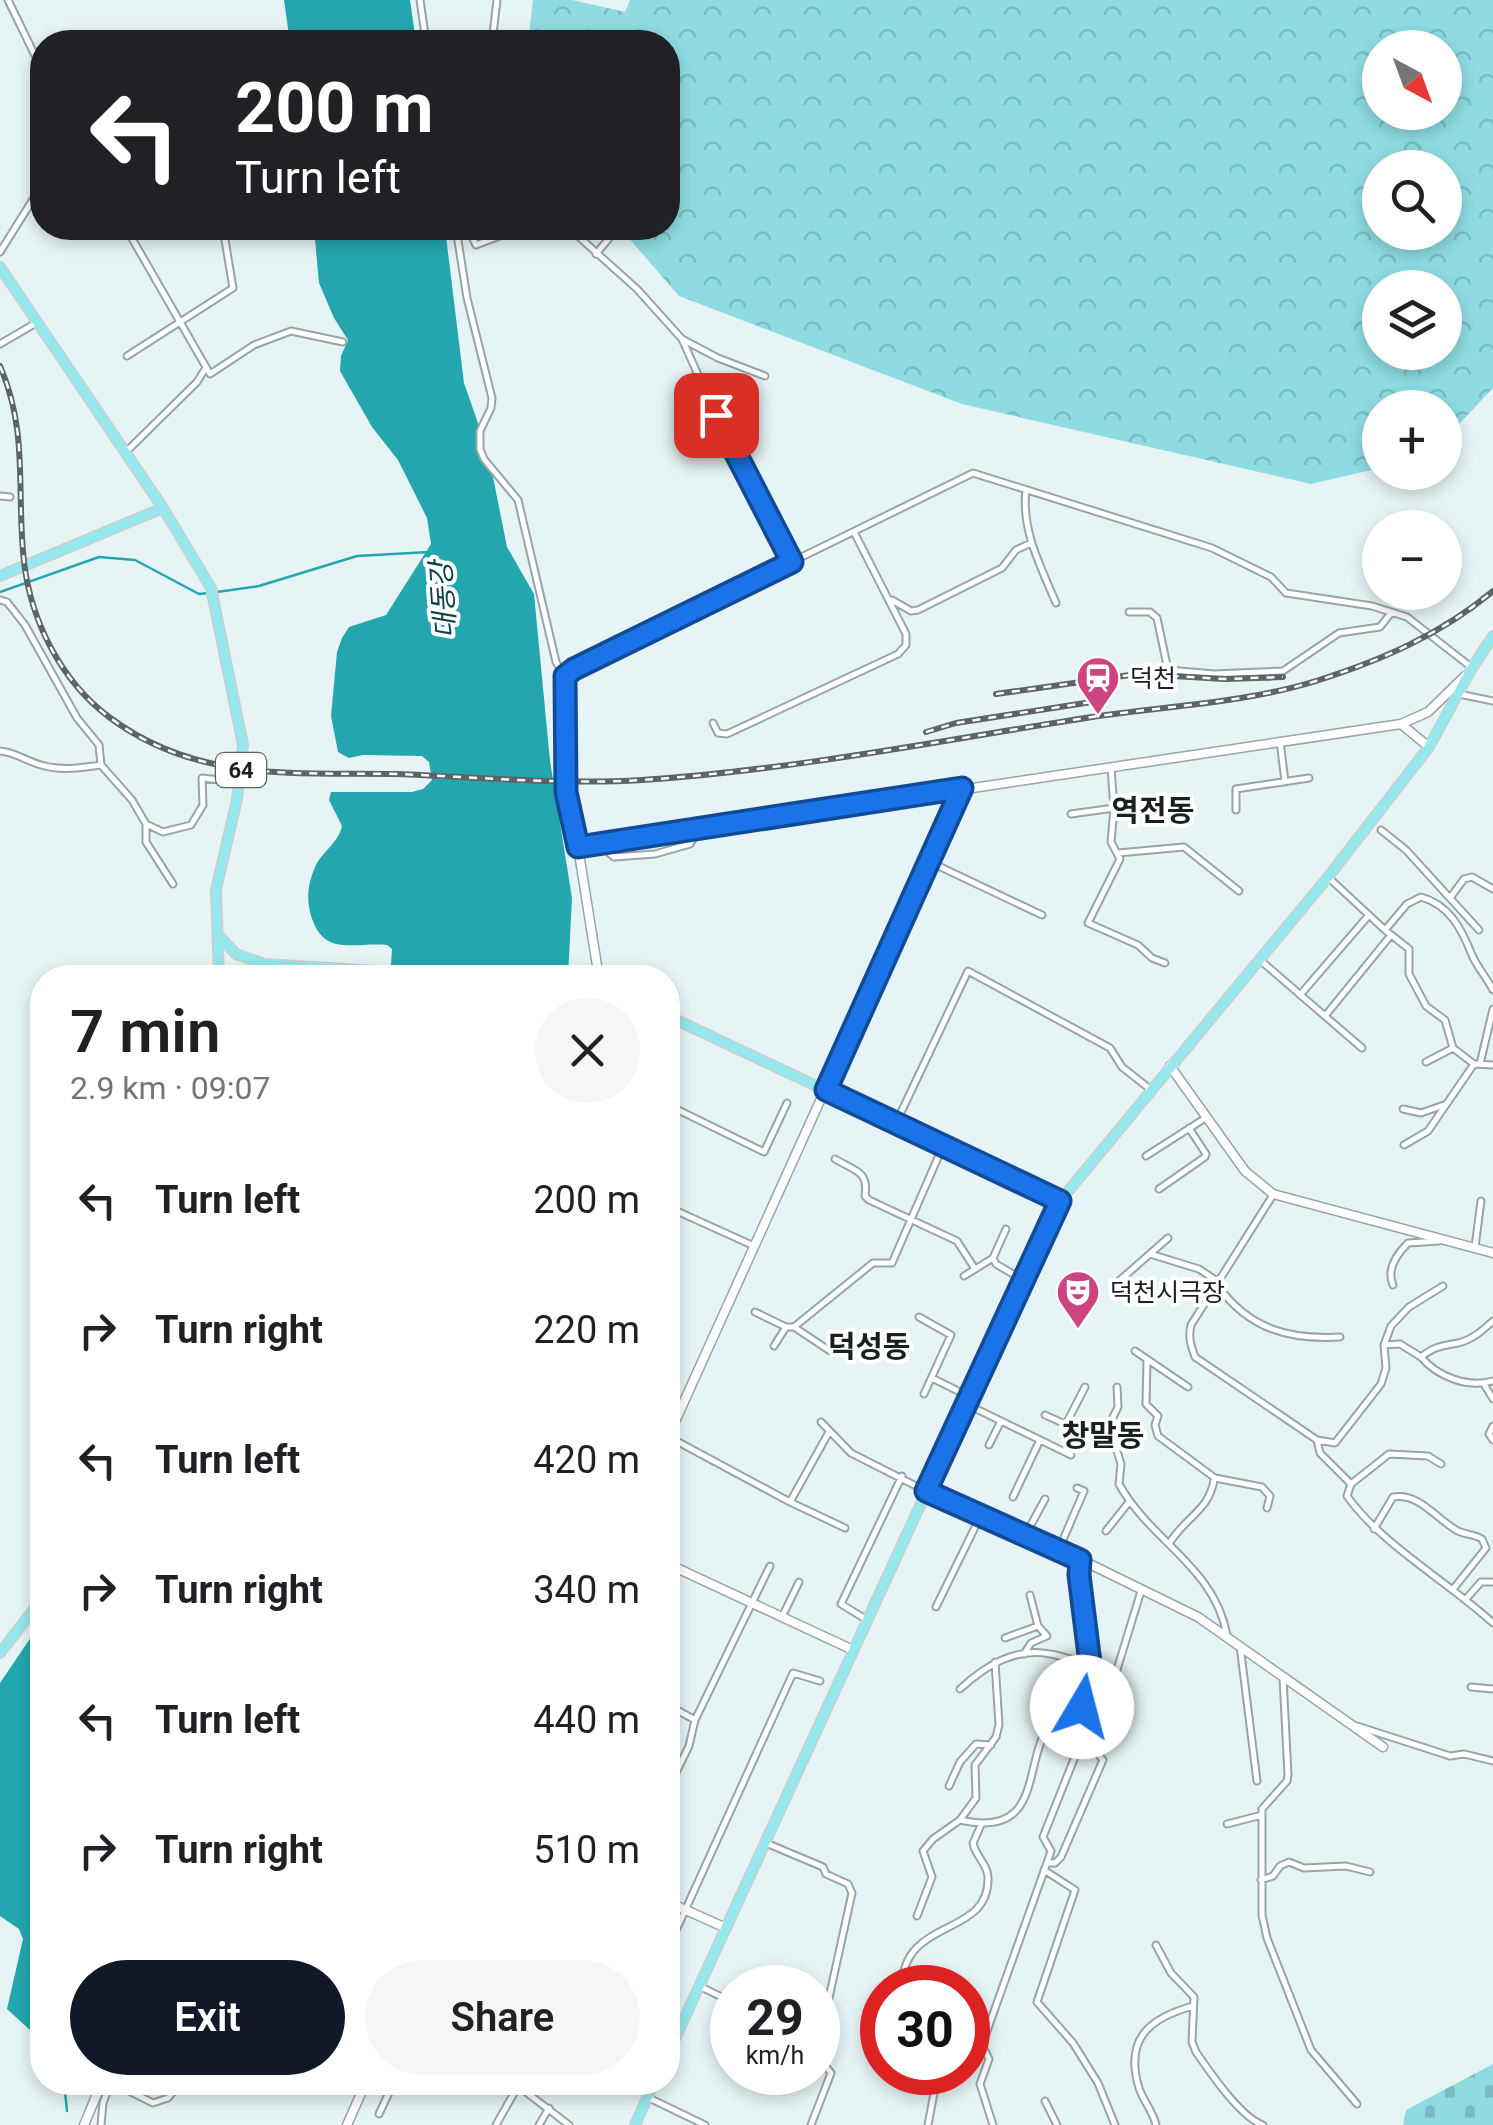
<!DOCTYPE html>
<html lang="en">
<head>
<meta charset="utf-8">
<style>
	body { margin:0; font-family:Roboto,"Noto Sans KR",sans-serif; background:#f6f6f6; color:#202124; height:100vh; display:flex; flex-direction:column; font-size:38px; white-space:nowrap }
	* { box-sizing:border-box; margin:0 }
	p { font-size:32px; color:#757577 }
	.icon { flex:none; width:55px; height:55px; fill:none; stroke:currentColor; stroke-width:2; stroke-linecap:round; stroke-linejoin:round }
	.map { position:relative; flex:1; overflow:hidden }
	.sheet { position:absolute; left:30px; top:965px; width:650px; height:1130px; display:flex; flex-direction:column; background:#fff; border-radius:40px; box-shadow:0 5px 15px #0003 }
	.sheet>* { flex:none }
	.banner { position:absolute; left:30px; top:30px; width:650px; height:210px; border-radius:40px; box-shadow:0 5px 15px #0003; background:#202124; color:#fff; overflow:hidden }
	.needle { width:65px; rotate:139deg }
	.fabs { position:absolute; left:1362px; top:30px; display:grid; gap:20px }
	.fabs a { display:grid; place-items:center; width:100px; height:100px; border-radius:50%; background:#fff; box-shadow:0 5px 15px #0003; font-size:50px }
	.speed { position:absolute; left:710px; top:1965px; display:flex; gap:20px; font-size:50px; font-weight:700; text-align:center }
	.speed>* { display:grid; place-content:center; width:130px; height:130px; border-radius:50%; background:#fff; box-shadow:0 5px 15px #0003; line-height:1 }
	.speed small { font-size:25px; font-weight:400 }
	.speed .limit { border:15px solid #d22; background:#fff; color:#111 }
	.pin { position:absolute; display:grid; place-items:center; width:85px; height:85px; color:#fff; margin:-42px; border-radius:20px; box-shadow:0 5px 15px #0006 }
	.me { position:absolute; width:110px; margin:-55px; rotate:8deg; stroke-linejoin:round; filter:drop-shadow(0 0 8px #0008) }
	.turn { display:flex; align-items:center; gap:35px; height:210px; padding:0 40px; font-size:45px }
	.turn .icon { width:130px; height:130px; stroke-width:2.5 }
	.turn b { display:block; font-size:70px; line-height:85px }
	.round { display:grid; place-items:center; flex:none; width:105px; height:105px; border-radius:52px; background:#f6f6f6 }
	.summary { display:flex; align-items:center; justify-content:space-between; height:170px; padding:0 40px }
	h1 { font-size:60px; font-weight:600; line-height:75px }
	.button { display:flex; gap:20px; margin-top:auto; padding:20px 40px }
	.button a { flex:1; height:115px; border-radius:60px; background:#111827; color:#fff; font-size:40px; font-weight:600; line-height:115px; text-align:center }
	.button a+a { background:#f6f6f6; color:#202124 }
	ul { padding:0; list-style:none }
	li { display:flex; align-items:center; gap:30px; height:130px; padding:0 40px }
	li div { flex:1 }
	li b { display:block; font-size:38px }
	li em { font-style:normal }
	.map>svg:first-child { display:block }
</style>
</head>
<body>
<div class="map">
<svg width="1493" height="2125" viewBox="0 0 1493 2125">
	<defs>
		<pattern id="forest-crowns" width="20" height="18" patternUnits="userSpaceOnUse" patternTransform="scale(2.5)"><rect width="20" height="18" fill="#8edbe1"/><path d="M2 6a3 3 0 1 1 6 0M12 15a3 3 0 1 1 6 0" fill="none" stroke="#7abcc1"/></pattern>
		<pattern id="cemetery-stones" width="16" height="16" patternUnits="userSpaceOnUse" patternTransform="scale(2.5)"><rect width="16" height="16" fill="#8edbe1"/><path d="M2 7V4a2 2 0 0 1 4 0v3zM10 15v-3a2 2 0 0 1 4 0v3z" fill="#7abcc1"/></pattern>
	</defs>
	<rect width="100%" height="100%" fill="#e6f4f5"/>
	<path fill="url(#forest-crowns)" fill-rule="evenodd" d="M 533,0 L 572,0 L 625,12 L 630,0 L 1493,0 L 1493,388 L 1445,439 L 1445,408 L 1380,408 L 1380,468 L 1311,484 L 962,404 L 679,296 L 620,228 L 668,228 L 668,42 L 528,42 ZM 1380,48 L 1445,48 L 1445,112 L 1380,112 ZM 1380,168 L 1445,168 L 1445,232 L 1380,232 ZM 1380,288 L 1445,288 L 1445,352 L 1380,352 Z"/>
	<path fill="url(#cemetery-stones)" d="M 1493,2064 L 1493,2125 L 1403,2125 L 1406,2110 Z"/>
	<path fill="#24a6af" d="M 284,0 L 410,0 L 416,42 L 290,42 Z
		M 314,228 L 445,228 L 464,383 L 479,426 L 476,447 L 493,477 L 507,547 L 534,594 L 550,761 L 572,898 L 568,977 L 380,977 L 391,965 L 392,949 L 387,945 C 351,942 322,958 310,912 C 306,894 309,881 316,865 C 324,850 338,843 342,826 L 329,800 L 331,792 L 412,792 L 423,789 L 432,780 L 429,762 L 422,756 L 363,755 L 349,758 L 338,752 L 331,716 L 337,652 L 342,638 L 349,627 L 386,615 L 431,544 L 427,518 L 398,460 L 372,427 L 340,371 L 341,356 L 348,340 L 334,318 L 319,283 Z
		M 42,1621 L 42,2041 L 7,2009 L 23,1939 L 19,1929 L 0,1916 L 0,1683 Z"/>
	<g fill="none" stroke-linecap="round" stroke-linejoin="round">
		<path stroke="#24a6af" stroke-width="2.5" d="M 0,592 L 99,557 L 135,560 L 199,594 L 209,593
			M 217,592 L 259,586 L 357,556 L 429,552
			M 64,2082 L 67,2111"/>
		<g stroke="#97a5a6" stroke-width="9">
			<path id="street" d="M 8,0 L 42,70
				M 420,0 L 426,42
				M 492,42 L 497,0
				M 126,228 L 210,374 L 254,345 L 291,331 L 343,342
				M 456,228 L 467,298 L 492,398 L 491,408 L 480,431 L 480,449 L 484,459 L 518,500 L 556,662 L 565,677
				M 468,228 L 476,245 L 521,228
				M 569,228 L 637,289 L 682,339 L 716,415 L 792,561
				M 0,252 L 42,185
				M 596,254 L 611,236
				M 682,339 L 718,358 L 765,376
				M 0,344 L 36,323
				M 127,356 L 233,288 L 225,240 L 218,228
				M 127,451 L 197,382 L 205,369
				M 1026,490 C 1021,530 1041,567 1056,603
				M 0,496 L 10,497
				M 0,600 L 7,602 L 25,625 L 77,718 L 99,745 L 101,765 L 132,800 L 146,824 L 146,842 L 173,884
				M 892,600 L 911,611 L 918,610 L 1002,568 L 1016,550 L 1031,543
				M 1129,612 L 1150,612 L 1157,618 L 1168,670 L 1214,674 L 1283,671 L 1339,633 L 1380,627 L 1391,613
				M 1459,694 L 1493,701
				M 713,723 L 718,733 L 727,734 L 898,654 L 906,645 L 906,634 L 854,532
				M 1280,741 L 1285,782
				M 0,751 C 15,752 26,761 41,765 C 61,771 81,768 101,765
				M 1111,768 L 1114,808 L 1111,842 L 1120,859 L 1088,923 L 1138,945 L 1152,958 L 1165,963
				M 1236,810 L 1236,789 L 1309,778
				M 1071,814 L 1114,808
				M 146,824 L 163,832 L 191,825 L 203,805 L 202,778 L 239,782
				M 1381,830 L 1406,850 L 1479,930
				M 599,844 L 614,857 L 655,854 L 690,844 L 700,828
				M 578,847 L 566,792 L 565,677 L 573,669 L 973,473 L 1212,548 L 1271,577 L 1286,593 L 1372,606 L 1407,617 L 1471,667
				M 1118,853 L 1184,847 L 1239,891
				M 930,862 L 1042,915
				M 1328,877 L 1385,930 L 1407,904 L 1421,897 C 1450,905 1462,930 1472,955 C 1477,967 1487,978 1493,990
				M 1450,898 L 1464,879 L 1472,877 L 1493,889
				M 1385,930 L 1409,949 L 1409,974 L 1426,1006 L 1445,1020 L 1453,1048 L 1474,1064 L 1493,1065
				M 1260,960 L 1362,1048
				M 1300,995 L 1369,915
				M 1325,1016 L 1391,935
				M 1426,1062 L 1453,1048
				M 1480,1064 L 1493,1009
				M 668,1105 L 764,1152 L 787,1103
				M 1403,1109 L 1421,1113 L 1444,1105
				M 896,1123 L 968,971 L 1110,1048 L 1122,1067 L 1150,1089
				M 1404,1145 L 1428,1131 L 1474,1064
				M 1146,1156 L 1207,1117
				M 835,1159 C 855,1171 869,1171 865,1196 L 869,1200 L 957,1241 L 975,1269
				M 1159,1189 L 1205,1157 L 1206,1154 L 1189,1128
				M 1273,1195 L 1191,1325 C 1188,1337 1191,1346 1195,1357 L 1317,1440 L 1320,1453 L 1351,1484
				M 668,1207 L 754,1246
				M 1006,1229 L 993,1258 L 996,1264 L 1023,1280
				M 1475,1247 L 1481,1201
				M 1150,1254 L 1199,1269 L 1220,1283
				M 964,1276 L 993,1258
				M 1119,1281 L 1168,1238
				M 1393,1285 C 1386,1269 1397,1254 1408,1243 L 1439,1241
				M 1218,1286 C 1249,1329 1289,1340 1340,1337
				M 755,1312 L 786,1327 L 794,1327 L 873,1263 L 892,1263 L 943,1146
				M 919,1317 L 951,1335 L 924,1394
				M 794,1327 L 830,1351
				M 1384,1345 L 1400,1344 L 1421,1357 C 1435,1346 1442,1346 1458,1343 C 1472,1340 1483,1330 1493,1321
				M 774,1346 L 786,1327
				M 1135,1351 L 1188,1387
				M 1421,1357 C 1438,1377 1467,1388 1493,1381
				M 1147,1360 L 1146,1404 L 1158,1416 L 1155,1425 L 1158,1436 L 1215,1478 L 1262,1487 L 1270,1496 L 1267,1508
				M 932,1378 L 970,1397
				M 1484,1384 L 1493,1399
				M 1117,1387 L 1118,1407 L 1109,1425 L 1121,1464 L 1119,1484 C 1151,1542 1214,1566 1227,1635
				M 966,1404 L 1071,1455
				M 1045,1415 L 1076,1429 L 1082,1439
				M 821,1422 L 851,1453 L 926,1491
				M 1066,1424 L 1085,1387
				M 1493,1426 L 1489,1434 L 1493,1440
				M 829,1432 L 790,1502 L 845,1528
				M 669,1437 L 790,1502
				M 1317,1440 L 1335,1443 L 1381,1384 L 1386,1368 L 1384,1345 L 1391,1326 L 1409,1307 L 1443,1286
				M 989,1445 L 1001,1421
				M 1441,1464 L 1428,1456 L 1389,1454 L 1351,1484 L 1347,1496 C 1382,1545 1447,1581 1493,1623
				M 1013,1497 L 1040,1440
				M 1374,1529 L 1393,1497 C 1419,1492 1437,1520 1458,1531 C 1466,1535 1474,1534 1482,1539 L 1486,1548 L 1454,1588
				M 1106,1531 L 1129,1502
				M 1026,1534 L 1045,1499
				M 1169,1544 C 1184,1518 1209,1511 1214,1480
				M 1059,1549 L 1084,1491 L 1077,1488
				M 1466,1599 L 1481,1582 L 1493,1582
				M 936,1607 L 981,1515
				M 782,1617 L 799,1582
				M 867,1620 L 841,1604 L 902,1476
				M 1005,1638 L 1038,1626
				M 1240,1646 L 1257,1781
				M 1024,1654 L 1031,1643 L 1047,1636 L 1038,1626 L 1030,1595
				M 1283,1678 L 1288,1775 L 1287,1781 L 1262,1809 L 1262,1915 L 1267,1938 L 1311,2050 L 1357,2104
				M 1471,1687 L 1493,1689
				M 960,1689 C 985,1666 1015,1647 1050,1654 C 1064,1656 1075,1662 1090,1663
				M 668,1705 L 695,1720
				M 1357,1726 L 1450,1756 L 1464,1754 L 1493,1761
				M 949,1786 L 960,1762 L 976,1744 L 991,1745
				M 669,1787 L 689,1746 L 695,1720 L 770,1566
				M 960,1820 L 976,1798 L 975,1765 L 996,1737 L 999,1725 L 995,1662
				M 1227,1824 L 1262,1815
				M 766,1843 L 823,1867 L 826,1874 L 848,1884 L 852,1893 L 818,2048 L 820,2059 L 831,2073 L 811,2125
				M 1047,1863 L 1055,1863 L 1061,1857 L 1103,1760 L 1093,1748 L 1141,1591
				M 1044,1870 L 1075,1890 L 1037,2002 L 1073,2043 L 1098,2083 L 1115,2125
				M 1261,1880 L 1273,1876 L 1280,1866 L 1289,1862 L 1304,1868 L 1346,1866 L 1370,1872
				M 917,1916 L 932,1877 L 923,1851 L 933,1839 L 960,1820 C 1066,1844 1004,1717 1082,1707
				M 1156,1945 L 1171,1973 L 1194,1997 L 1192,2042 L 1196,2052 C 1210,2072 1240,2117 1263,2125
				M 668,1948 L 793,1673 L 820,1681
				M 699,1986 L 732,2002
				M 902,1988 C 902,1916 989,1939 988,1878 C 988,1864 975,1856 973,1843 L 981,1825
				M 982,2045 L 1048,1860 L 1051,1851 L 1043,1837 L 1076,1754 L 1090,1663 L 1079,1575 L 1080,1560
				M 968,2048 L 982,2045 L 989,2059 L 980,2084 L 993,2125
				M 918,2072 L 934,2093 L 928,2125
				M 769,2085 L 774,2072
				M 929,2086 L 937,2072
				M 647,2097 L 705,2125
				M 1045,2101 L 1057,2125
				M 379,2114 L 394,2082
				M 101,2125 L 103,2103 L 111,2082 L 153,2103 L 168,2098 L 181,2082
				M 496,2125 L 518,2086 L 569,2125
				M 539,2125 L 549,2108
				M 1156,2125 C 1153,2111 1143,2101 1139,2088 C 1124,2038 1150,2018 1193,2006"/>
		</g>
		<g stroke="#97a5a6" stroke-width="11">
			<path id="secondary" d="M 1401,724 L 1429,747
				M 599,978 L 578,847 L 1401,724 L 1428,712 L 1465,676
				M 1170,1066 L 1245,1171 L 1273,1194 L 1493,1253
				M 668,1437 L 962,787
				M 926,1491 L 1059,1549 L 1198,1617 L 1383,1747
				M 668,1564 L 853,1650
				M 668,1902 L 726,1928
				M 84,2125 L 102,2082
				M 347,2125 L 366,2082"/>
		</g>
		<g stroke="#cdcece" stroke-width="12">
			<path id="primary" d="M 0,267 L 163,508 L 211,588 L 243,745 L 237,799 L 216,890 L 219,978
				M 0,576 L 163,508
				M 219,936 L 236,954 L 264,964 L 490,978
				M 668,1016 L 1060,1201
				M 0,1653 L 42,1599
				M 668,2054 L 1060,1201 L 1328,877 L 1429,747 L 1472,668 L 1493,636
				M 635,2125 L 654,2082"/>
		</g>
		<use href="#street" stroke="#fff" stroke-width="5"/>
		<use href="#secondary" stroke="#fff" stroke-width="8"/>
		<use href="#primary" stroke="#94e8ee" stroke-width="9"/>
		<g stroke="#5c6465" stroke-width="6">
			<path id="rail" d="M 0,366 C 29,433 16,492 24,562 C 31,621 61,681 109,717 C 197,783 294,772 397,774 C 478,777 562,785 642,780 C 794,770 943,740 1092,717 C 1166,706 1245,703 1316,681 C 1382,660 1440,635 1493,591
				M 996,694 L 1137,674 L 1225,679 L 1283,677
				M 926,732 L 956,723 L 1098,701"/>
		</g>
		<use href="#rail" stroke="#fff" stroke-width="2.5" stroke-dasharray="8" stroke-linecap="butt"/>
	</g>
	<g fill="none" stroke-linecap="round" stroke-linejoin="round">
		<g stroke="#114b97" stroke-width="25">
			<path id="route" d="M 716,415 L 792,562 L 574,669 L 565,676 L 566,792 L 578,847 L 962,788 L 826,1090 L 1060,1201 L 926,1491 L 1080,1560 L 1079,1575 L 1090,1663 L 1082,1707"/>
		</g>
		<use href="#route" stroke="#1a73e8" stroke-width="18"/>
	</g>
	<defs>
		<g id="station-pin" transform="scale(2.25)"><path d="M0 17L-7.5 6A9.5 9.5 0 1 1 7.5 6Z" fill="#cc4480" stroke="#fff"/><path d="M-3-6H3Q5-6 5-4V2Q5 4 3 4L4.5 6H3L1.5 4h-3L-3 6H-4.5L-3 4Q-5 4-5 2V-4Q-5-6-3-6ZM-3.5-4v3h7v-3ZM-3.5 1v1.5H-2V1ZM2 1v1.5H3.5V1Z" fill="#fff"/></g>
		<g id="theatre-pin" transform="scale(2.25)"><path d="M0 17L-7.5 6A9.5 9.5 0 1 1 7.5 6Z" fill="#cc4480" stroke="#fff"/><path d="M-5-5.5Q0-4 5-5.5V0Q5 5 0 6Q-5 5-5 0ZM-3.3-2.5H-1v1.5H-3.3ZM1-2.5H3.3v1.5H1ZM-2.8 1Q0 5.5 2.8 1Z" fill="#fff"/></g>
	</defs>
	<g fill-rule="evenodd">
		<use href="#station-pin" x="1098" y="678"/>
		<use href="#theatre-pin" x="1078" y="1292"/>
	</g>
	<g text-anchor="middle" stroke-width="8" stroke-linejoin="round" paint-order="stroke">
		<rect fill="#fff" stroke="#5f6263" stroke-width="2.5" x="216" y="753" width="50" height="34" rx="8"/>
		<g font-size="22" font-weight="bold" fill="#1a1f20">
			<text x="241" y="778">64</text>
		</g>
		<g font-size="25" fill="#1a1f20" stroke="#fff" text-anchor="start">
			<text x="1130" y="687">덕천</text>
			<text x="1110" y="1301">덕천시극장</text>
		</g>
		<g font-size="28" font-style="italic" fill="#0c4347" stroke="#fff">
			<text transform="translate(443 600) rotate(-94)" y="10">대동강</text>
		</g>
		<g font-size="30" font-weight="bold" fill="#1a1f20" stroke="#fff">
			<text x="1153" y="821">역전동</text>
			<text x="869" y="1357">덕성동</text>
			<text x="1103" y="1446">창말동</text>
		</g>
	</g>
</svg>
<div class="fabs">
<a><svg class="needle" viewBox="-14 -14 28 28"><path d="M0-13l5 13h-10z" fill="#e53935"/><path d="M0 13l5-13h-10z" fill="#757577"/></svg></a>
<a><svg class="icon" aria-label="search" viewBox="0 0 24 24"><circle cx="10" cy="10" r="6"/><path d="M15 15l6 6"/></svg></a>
<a><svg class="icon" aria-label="layers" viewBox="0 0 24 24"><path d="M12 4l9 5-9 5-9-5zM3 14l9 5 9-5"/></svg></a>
<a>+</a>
<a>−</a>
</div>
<div class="speed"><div>29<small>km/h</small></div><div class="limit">30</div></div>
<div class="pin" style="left:716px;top:415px;background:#d93025"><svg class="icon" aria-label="arrive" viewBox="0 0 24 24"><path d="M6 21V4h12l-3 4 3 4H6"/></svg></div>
<svg class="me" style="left:1082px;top:1707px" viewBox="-20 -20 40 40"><circle r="19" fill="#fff"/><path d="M0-13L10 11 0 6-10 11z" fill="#1a73e8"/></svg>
<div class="banner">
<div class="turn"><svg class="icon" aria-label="left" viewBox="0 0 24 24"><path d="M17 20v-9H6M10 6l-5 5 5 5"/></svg><div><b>200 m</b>Turn left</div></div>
</div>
<section class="sheet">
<div class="summary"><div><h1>7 min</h1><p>2.9 km · 09:07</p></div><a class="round"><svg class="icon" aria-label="close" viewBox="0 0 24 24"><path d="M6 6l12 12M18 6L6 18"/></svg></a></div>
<ul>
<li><svg class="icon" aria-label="left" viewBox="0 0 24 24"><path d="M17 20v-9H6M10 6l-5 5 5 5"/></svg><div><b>Turn left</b></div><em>200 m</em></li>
<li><svg class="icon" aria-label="right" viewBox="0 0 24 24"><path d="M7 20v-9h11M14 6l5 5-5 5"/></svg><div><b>Turn right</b></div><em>220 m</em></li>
<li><svg class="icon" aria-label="left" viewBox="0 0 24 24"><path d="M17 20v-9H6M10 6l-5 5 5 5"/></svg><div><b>Turn left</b></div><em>420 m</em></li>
<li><svg class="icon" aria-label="right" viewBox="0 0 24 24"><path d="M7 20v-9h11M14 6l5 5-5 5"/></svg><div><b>Turn right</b></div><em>340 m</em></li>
<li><svg class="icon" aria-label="left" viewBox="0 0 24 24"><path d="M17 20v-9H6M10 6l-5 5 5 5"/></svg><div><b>Turn left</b></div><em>440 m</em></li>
<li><svg class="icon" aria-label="right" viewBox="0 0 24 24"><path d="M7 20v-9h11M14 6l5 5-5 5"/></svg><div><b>Turn right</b></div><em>510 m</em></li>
</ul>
<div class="button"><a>Exit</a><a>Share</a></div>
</section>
</div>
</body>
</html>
